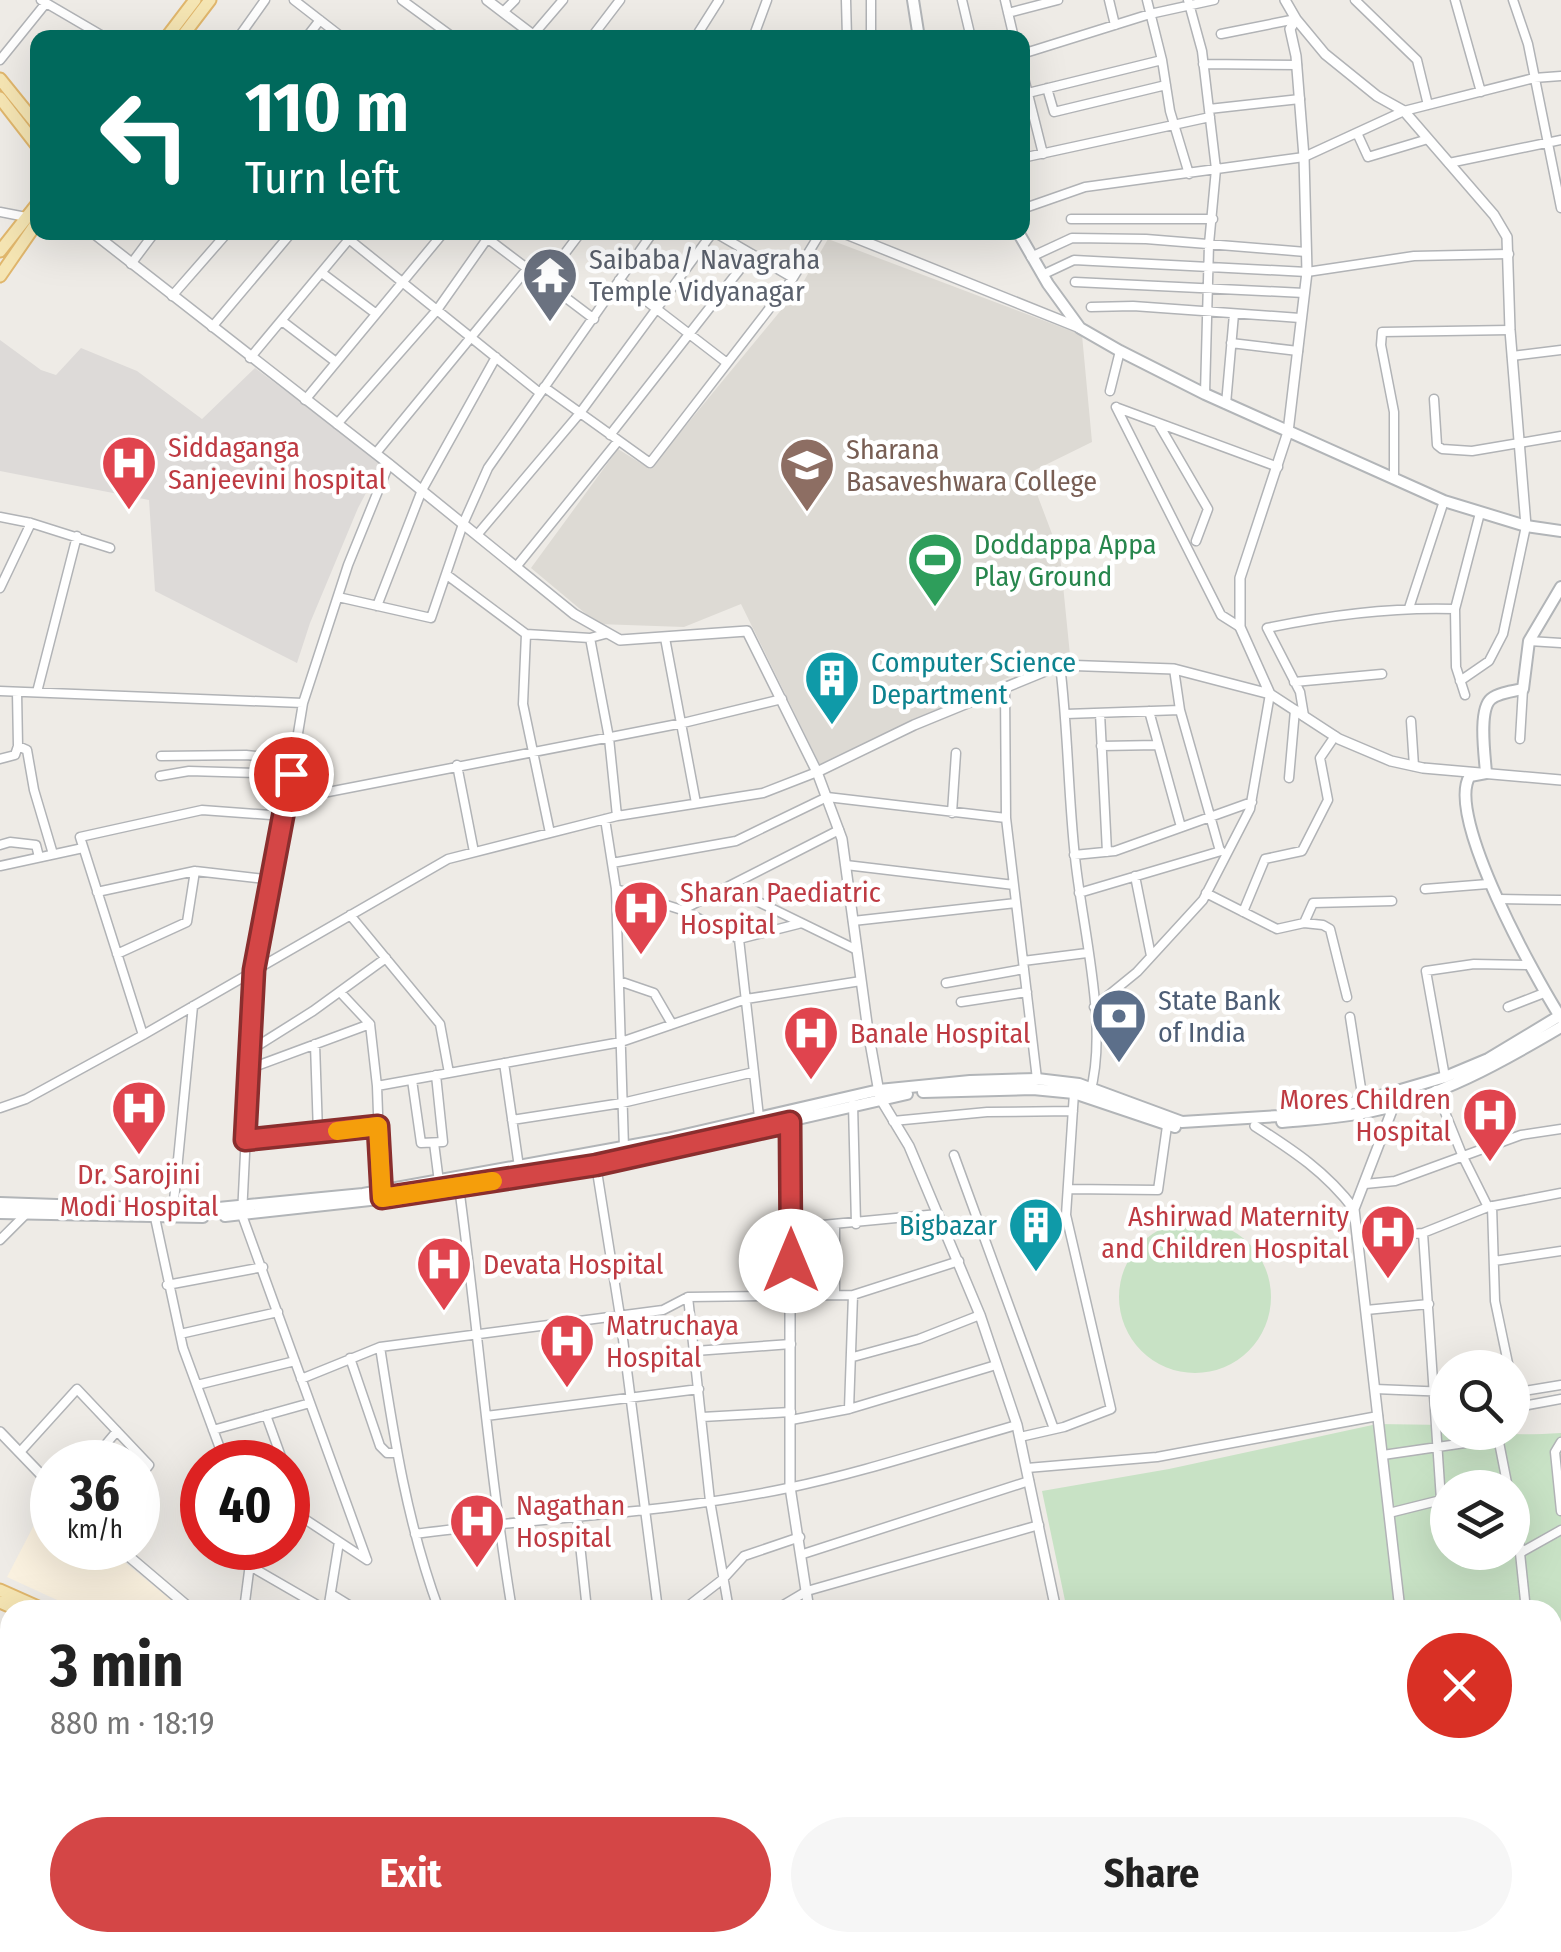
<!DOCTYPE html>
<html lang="en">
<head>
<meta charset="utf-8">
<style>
	body { margin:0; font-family:"Fira Sans Condensed",sans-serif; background:#f6f6f6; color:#222; height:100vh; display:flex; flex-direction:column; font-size:38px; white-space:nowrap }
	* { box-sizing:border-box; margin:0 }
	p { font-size:32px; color:#767676 }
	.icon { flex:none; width:55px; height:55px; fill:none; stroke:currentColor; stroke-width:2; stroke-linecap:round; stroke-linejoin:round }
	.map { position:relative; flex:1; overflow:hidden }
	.panel { position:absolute; left:0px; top:1600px; width:1562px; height:352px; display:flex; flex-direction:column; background:#fff; border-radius:30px 30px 0 0; box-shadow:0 10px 40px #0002 }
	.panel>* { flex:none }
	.hud { position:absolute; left:30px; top:30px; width:1000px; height:210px; border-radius:20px; box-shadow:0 10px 40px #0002; background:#00695c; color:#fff; overflow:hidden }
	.buttons { position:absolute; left:1430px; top:1350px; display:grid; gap:20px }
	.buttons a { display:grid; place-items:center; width:100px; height:100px; border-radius:50%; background:#fff; box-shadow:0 10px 40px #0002; font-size:50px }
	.speed { position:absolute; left:30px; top:1440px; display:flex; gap:20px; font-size:50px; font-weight:700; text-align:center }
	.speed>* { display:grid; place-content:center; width:130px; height:130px; border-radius:50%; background:#fff; box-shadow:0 10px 40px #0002; line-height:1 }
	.speed small { font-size:25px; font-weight:400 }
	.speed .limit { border:15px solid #d22; background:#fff; color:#111 }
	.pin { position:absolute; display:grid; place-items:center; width:85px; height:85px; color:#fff; margin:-42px; border:5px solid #fff; border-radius:50%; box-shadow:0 2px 10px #0007 }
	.me { position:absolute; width:110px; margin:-55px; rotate:0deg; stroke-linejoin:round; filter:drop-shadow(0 0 8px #0008) }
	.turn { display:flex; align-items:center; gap:35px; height:210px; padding:0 50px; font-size:45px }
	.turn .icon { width:130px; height:130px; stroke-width:2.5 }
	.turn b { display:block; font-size:70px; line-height:85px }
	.round { display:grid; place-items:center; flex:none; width:105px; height:105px; border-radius:52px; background:#f6f6f6 }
	.overview { display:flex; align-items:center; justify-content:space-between; height:170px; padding:0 50px }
	h1 { font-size:60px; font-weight:700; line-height:75px }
	.primary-button { display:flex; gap:20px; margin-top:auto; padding:20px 50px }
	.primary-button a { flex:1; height:115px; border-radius:60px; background:#d44646; color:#fff; font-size:40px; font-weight:700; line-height:115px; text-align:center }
	.primary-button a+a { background:#f6f6f6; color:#222 }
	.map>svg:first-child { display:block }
</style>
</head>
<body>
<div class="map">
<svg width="1561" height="1952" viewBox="0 0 1561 1952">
	<rect width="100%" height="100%" fill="#eeebe6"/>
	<path fill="#faf1df" d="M 48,1498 L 52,1502 L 52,1548 L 107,1548 L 176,1604 L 173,1610 L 79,1610 L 7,1577 Z"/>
	<path fill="#dddad8" d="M 0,340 L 41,370 L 56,375 L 81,348 L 137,371 L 202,419 L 255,368 L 382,463 L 358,508 L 310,623 L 297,663 L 155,591 L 149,500 L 0,471 Z"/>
	<path fill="#dddad4" d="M 828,239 L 1082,335 L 1092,442 L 1029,473 L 1060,555 L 1070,655 L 1005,679 L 820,765 L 741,604 L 684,627 L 598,624 L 531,568 L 618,449 L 650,469 L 801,286 Z"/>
	<path fill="#c8e2c5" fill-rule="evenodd" d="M1119 1297a76 76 0 1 1 152 0a76 76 0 1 1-152 0Z
		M 1377,1424 L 1447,1425 L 1448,1432 C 1487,1433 1522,1436 1561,1433 L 1561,1952 L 1131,1952 L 1130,1943 L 1552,1942 L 1552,1610 L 1067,1610 L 1042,1491 L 1169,1469 ZM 1448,1488 L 1512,1488 L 1512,1552 L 1448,1552 Z"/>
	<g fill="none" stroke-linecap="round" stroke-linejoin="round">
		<g stroke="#b1b3b6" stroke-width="11">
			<path id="minor" d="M 41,0 L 106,38
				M 294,0 L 343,38
				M 402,0 L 454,38
				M 846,0 L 847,38
				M 871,0 L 871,38
				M 962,0 L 971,38
				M 1005,0 L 1014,38
				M 1109,0 L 1115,25
				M 1147,0 L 1162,60 L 1170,111 L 1189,174
				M 1188,0 L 1202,51 L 1216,169 L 1209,244 L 1205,394
				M 1355,0 L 1417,60 L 1428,105
				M 1455,0 L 1481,92
				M 1513,0 L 1528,44 L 1561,208
				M 503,12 L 515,0
				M 1008,13 L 1058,0
				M 1221,34 L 1296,19
				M 533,35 L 563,0
				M 238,38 L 265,0
				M 306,38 L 320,20
				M 591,38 L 620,0
				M 695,38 L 719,0
				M 753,38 L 767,0
				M 1022,54 L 1150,14 L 1214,0
				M 0,60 L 46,3
				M 1203,64 L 1297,65
				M 1022,70 L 1043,154
				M 1047,88 L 1054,112 L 1166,85
				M 1028,93 L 1162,60
				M 1209,109 L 1300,99
				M 1357,133 L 1368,157 L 1428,139
				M 1022,158 L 1210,117
				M 1449,163 L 1561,140
				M 1022,209 L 1085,187 L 1304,157 L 1404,111 L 1534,78 L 1561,76
				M 0,212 L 26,217
				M 1071,219 L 1213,219
				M 340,232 L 540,393
				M 479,232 L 594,319
				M 714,232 L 793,278
				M 1031,257 L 1072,238 L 1146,239 L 1306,252
				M 131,264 L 155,232
				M 322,273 L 375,313
				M 1042,275 L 1074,260 L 1307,272 L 1414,256 L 1509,254
				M 619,280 L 727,363
				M 544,281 L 581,232
				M 1075,282 L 1304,293
				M 172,296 L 228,232
				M 1091,307 L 1133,306 L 1300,318
				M 282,321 L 336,362
				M 212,327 L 292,232
				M 1231,343 L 1298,351
				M 1512,356 L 1561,350
				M 250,358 L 355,232
				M 544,387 L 650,463 L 793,278 L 821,232
				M 1110,391 L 1120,351
				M 1434,399 L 1437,445 L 1442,449 L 1472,451 L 1561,436
				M 305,400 L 444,232
				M 1226,404 L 1234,314
				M 1116,407 L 1221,615 L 1240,627
				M 1118,408 L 1278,467
				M 1158,423 L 1208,509 L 1196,541
				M 337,424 L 437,310 L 487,239
				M 610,435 L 751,255
				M 376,453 L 527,269
				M 1394,479 L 1394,412 L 1381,345 L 1382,332 L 1510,330
				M 0,517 L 31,523 L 110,548
				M 477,535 L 580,413 L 713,232
				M 516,567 L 618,441
				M 447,575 L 526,634 L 590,638 L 605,634
				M 0,588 L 31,523
				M 338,597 L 431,618 L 463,524 L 488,468 L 653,232
				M 377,606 L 422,490 L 496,357
				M 1409,608 L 1444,501
				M 1455,609 L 1456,667 L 1465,695
				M 526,634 L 523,704 L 550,833
				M 590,638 L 609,738 L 617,816
				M 665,638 L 696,803
				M 1529,641 L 1561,643
				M 1060,665 C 1068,729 1068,793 1075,857 C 1082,927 1109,1026 1090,1093
				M 1174,669 L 1180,710 L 1220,851
				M 1460,681 L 1489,661 L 1503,634 L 1526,526
				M 1294,682 L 1382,674
				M 1005,688 L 1006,818
				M 0,691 L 303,703
				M 37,692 L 77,536
				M 1149,711 L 1181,827
				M 1100,713 L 1107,852
				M 1066,714 L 1180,710
				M 1304,716 L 1300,692 L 1267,628 C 1329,615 1392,607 1455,609 L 1480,513
				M 1411,721 L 1414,766
				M 1520,739 L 1523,689
				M 18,746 L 27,750 L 34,790 L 53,854
				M 1101,746 L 1158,745
				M 161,756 L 246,755 L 294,760
				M 0,759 L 15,755 L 18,746 L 17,692
				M 457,765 L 474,852
				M 160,776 L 189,771 L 291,774
				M 1289,778 L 1295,710
				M 287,800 L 683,723 L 782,699
				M 952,813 L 956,753
				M 605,819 L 616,889 L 624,1148
				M 0,845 L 10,842 L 36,845 L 39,857
				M 1074,855 L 1115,851 L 1252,802
				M 612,863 L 736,841 L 827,797 L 1006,818 L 1037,1079
				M 846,865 L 1014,885
				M 0,866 L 83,848
				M 1135,876 L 1151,956
				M 730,888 L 857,950
				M 616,889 L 682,910
				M 1425,889 L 1488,884
				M 97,892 L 195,871 L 273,880
				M 1079,893 L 1221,851
				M 1206,893 L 1277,929 L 1304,923 L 1313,903 L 1392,901
				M 1499,899 L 1561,900
				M 1243,912 L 1265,859 L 1302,851 L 1328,800 L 1320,758 L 1335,736
				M 350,915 L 440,1024 L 449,1073
				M 853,921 L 1016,903
				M 1304,923 L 1323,925 L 1330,929 L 1347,997
				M 739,939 L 798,924
				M 117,954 L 187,922 L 195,871
				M 1023,961 L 1087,953
				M 619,981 L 654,993 L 672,1024
				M 946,983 L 1024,969
				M 340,992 L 370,1024
				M 961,1002 L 1027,992
				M 1094,1007 L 1137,972 L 1203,900 L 1250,809 L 1270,694
				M 1508,1007 L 1544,993
				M 1350,1017 L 1363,1101
				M 143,1035 L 80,837 L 202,810 L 284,816
				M 315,1044 L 318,1133
				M 251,1050 L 313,1011 L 386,958
				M 504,1063 L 519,1167
				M 251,1068 L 370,1024 L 377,1086
				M 1445,1077 L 1426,971 L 1474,964 L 1529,965
				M 412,1080 L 421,1143 L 443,1142 L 436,1075
				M 1436,1090 L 1463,1157 L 1488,1207
				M 853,1104 L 856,1224
				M 0,1108 L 26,1099 L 143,1035 L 448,859 L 617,816 L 763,793 L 817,772
				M 759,1117 L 739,939 L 682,910 L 839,830
				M 512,1120 L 622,1103 L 754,1072
				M 893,1121 L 987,1112 L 1073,1111
				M 245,1140 L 378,1126
				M 434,1143 L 439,1182
				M 954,1155 L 1054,1429
				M 596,1165 L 620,1316 L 658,1610
				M 1365,1184 L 1395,1181 L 1521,1135 L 1561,1129
				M 459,1187 C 478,1328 489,1470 512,1610
				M 1068,1189 L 1158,1190 L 1167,1126
				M 381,1194 L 377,1086 L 621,1042 L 746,999 L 861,981
				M 1492,1206 L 1495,1301 L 1509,1368
				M 173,1211 L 193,1006
				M 154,1213 L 183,1348 L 225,1462
				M 835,1225 L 835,1295
				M 791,1228 L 938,1214
				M 1357,1238 L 1423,1233
				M 0,1240 L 28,1212
				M 1494,1261 L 1561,1251
				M 167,1285 L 263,1267
				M 688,1297 L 710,1501 L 729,1610
				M 1366,1310 L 1429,1304
				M 180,1334 L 278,1312
				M 380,1347 C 394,1438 407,1523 439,1610
				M 695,1351 L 791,1344
				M 853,1357 L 919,1339 L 980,1315
				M 350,1358 L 380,1446 L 387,1453 L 395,1453
				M 301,1379 L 380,1347 L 663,1310 L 688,1297 L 853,1295 L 959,1261
				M 197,1385 L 295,1361
				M 1375,1389 L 1448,1392
				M 1512,1393 L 1561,1385
				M 1512,1408 L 1561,1399
				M 849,1409 L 853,1295
				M 266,1415 L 283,1462
				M 486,1416 L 699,1389
				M 702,1417 L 791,1412
				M 791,1420 L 849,1409 L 996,1365
				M 213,1430 L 310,1403
				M 1497,1432 L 1508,1488
				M 1020,1437 L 1064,1427 L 1111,1409 L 1066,1215 L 1074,1093
				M 1561,1442 L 1555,1452 L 1561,1511
				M 20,1452 L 77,1389 L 149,1465 L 138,1479
				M 1383,1455 L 1465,1443
				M 91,1462 L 117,1431
				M 1027,1468 L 1157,1457 L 1378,1416
				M 288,1476 L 303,1518
				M 288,1508 L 367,1560
				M 1512,1510 L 1521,1552
				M 1389,1513 L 1441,1500 L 1423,1233 L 1488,1207 L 1561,1193
				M 577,1516 L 587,1610
				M 415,1534 C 539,1517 665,1514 788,1488 C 865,1472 941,1446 1017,1425
				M 803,1554 L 1029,1481
				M 367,1560 L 242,1215 L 254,970 L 277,860 L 303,703 L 348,565 L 389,464
				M 250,1566 L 326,1610
				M 331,1594 L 357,1610
				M 244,1610 L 252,1548
				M 328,1610 L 339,1542
				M 683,1610 L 723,1579 L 744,1556 L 800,1537
				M 775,1610 L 807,1591 L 1039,1525
				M 1526,1610 L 1520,1553 L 1561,1530
				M 0,1746 L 10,1748
				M 0,1790 L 10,1791
				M 1552,1828 L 1561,1893
				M 306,1942 L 309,1952
				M 1362,1942 L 1372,1952
				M 1032,1947 L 1121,1948
				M 1495,1952 L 1501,1942"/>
		</g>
		<g stroke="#b1b3b6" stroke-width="12">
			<path id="tertiary" d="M 487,0 L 537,38
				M 1285,0 L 1296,19 L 1325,54 L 1377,96 L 1404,111 L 1494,215 L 1507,237 L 1510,330 L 1526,526
				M 92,232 L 389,464 L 574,614 L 620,640 L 747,631 L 817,772 L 842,839 L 868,1031 L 880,1098 L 909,1146 L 980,1315 L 1017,1425 L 1056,1610
				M 841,232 L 1080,328
				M 1270,694 L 1240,627 L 1240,578 L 1288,432 L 1307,272 L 1304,157 L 1296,56 L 1290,29 L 1296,19
				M 817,772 L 914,725 L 1060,665 L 1174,669 L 1270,694 L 1339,739 L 1391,761 L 1423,768 L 1561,780
				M 790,1122 L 790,1487 L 809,1610
				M 1255,1126 C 1294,1151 1326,1172 1354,1209 L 1394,1105
				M 1354,1209 L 1400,1610
				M 0,1432 L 52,1486
				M 119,1548 L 192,1610
				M 1552,1705 L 1561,1704
				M 399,1942 L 413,1952
				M 1120,1942 L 1121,1952
				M 1442,1942 L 1443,1952"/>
		</g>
		<g stroke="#b2b5b8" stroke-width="14">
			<path id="secondary" d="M 913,0 L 919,38
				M 1018,232 L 1048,284 L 1080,328 L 1120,351 L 1205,394 L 1444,501 L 1526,526 L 1561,531
				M 1561,587 L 1529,641 L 1523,689 C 1513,691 1498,693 1491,699 C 1478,710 1485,757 1486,773 L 1470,776 C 1444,814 1537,981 1561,1018
				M 923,1092 L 1033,1089 L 1074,1093 L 1175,1127
				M 1282,1122 C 1310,1119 1340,1118 1368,1112 C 1438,1098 1500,1063 1561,1027
				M 0,1203 L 198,1210 L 363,1194 L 667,1139 L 879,1090 L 970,1081 L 1037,1079 L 1079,1084 L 1182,1122 L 1279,1116 L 1363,1101 L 1445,1077 L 1488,1059 L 1561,1015
				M 0,1213 L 203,1217
				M 225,1216 L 379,1199 L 596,1165 L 907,1094
				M 0,1948 L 186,1942"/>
		</g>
		<g stroke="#e0b66c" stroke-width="15">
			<path id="primary" d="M 166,38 L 195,0
				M 181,38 L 210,0
				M 0,79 L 38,126
				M 0,98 L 38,147
				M 0,251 L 38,203
				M 0,276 L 38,221
				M 0,1590 L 45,1610
				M 0,1602 L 18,1610
				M 849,1942 L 879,1952
				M 896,1942 L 920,1952"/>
		</g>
		<use href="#minor" stroke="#fff" stroke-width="8"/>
		<use href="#tertiary" stroke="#fff" stroke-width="9"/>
		<use href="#secondary" stroke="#fff" stroke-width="10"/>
		<use href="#primary" stroke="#f5e5b3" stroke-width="11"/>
	</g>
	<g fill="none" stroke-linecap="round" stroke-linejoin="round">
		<g stroke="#8a2e2e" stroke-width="25">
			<path id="route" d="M 291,774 L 254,970 L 245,1140 L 378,1126 L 382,1198 L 596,1165 L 790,1122 L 791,1261"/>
		</g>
		<use href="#route" stroke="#d44646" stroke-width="18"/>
		<path stroke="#f59e0b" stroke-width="18" d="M 337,1131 L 378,1126 L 382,1198 L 493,1181"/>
	</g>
	<defs>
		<g id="temple-pin" transform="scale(2.875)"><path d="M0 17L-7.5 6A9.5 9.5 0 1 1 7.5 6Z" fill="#6b7280" stroke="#fff"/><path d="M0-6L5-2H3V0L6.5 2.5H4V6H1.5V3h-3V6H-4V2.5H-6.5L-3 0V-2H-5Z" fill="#fff"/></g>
		<g id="hospital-pin" transform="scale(2.875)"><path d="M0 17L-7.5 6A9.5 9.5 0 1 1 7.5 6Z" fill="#e0444e" stroke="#fff"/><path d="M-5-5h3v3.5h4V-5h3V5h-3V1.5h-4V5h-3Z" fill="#fff"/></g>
		<g id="university-pin" transform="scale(2.875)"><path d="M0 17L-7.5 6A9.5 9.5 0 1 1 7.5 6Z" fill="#8d6e63" stroke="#fff"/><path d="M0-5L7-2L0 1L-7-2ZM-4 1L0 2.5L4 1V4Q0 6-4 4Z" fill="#fff"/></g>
		<g id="stadium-pin" transform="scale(2.875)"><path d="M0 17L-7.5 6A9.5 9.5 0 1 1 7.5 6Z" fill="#2e9e5b" stroke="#fff"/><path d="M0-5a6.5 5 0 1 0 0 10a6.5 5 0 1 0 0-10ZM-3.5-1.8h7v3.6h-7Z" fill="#fff"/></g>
		<g id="building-pin" transform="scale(2.875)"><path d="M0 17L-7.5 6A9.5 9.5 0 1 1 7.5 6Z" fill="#0f9aa8" stroke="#fff"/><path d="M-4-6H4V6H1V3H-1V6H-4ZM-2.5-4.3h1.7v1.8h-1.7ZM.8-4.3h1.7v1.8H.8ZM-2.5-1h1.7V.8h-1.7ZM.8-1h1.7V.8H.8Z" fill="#fff"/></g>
		<g id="bank-pin" transform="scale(2.875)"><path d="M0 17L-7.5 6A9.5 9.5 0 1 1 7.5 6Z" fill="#5c6f8a" stroke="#fff"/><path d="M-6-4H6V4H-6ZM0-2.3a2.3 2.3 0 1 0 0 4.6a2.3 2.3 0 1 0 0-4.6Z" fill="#fff"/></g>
	</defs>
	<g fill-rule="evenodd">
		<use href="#temple-pin" x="550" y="275"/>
		<use href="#hospital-pin" x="129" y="463"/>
		<use href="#university-pin" x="807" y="465"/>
		<use href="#stadium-pin" x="935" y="560"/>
		<use href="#building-pin" x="832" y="678"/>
		<use href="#hospital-pin" x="641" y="908"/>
		<use href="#bank-pin" x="1119" y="1016"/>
		<use href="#hospital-pin" x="811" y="1033"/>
		<use href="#hospital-pin" x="139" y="1108"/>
		<use href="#hospital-pin" x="1490" y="1115"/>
		<use href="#building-pin" x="1036" y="1225"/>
		<use href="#hospital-pin" x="1388" y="1232"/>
		<use href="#hospital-pin" x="444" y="1264"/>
		<use href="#hospital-pin" x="567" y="1341"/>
		<use href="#hospital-pin" x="477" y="1521"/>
	</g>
	<g text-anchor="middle" stroke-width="9" stroke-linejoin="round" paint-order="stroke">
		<g font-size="28" fill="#5b616d" stroke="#fff" text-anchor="start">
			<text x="589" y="269">Saibaba/ Navagraha<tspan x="589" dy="32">Temple Vidyanagar</tspan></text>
		</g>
		<g font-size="28" fill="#be3a42" stroke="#fff" text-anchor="start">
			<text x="168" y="457">Siddaganga<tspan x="168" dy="32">Sanjeevini hospital</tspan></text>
			<text x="680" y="902">Sharan Paediatric<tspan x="680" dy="32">Hospital</tspan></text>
			<text x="850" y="1043">Banale Hospital</text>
			<text x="1451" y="1109" text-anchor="end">Mores Children<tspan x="1451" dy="32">Hospital</tspan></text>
			<text x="139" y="1184" text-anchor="middle">Dr. Sarojini<tspan x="139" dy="32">Modi Hospital</tspan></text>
			<text x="1349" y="1226" text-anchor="end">Ashirwad Maternity<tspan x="1349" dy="32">and Children Hospital</tspan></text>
			<text x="483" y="1274">Devata Hospital</text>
			<text x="606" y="1335">Matruchaya<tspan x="606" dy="32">Hospital</tspan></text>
			<text x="516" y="1515">Nagathan<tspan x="516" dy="32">Hospital</tspan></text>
		</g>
		<g font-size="28" fill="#785e54" stroke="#fff" text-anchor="start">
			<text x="846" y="459">Sharana<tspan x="846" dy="32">Basaveshwara College</tspan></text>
		</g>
		<g font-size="28" fill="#27864d" stroke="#fff" text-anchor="start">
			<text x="974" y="554">Doddappa Appa<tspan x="974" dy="32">Play Ground</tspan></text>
		</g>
		<g font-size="28" fill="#0d838f" stroke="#fff" text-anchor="start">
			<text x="871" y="672">Computer Science<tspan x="871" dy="32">Department</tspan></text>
			<text x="997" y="1235" text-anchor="end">Bigbazar</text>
		</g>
		<g font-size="28" fill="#4e5e75" stroke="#fff" text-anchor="start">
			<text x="1158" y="1010">State Bank<tspan x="1158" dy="32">of India</tspan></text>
		</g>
	</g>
</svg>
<div class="buttons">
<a><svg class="icon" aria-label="search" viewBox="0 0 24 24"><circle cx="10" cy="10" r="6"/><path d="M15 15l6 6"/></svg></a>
<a><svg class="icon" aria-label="layers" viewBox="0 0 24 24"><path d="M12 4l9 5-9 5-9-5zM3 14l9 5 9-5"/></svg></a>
</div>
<div class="speed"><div>36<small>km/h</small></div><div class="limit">40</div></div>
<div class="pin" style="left:291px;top:774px;background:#d93025"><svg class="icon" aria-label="arrive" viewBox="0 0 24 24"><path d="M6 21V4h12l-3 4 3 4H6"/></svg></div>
<svg class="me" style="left:791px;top:1261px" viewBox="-20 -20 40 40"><circle r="19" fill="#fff"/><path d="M0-13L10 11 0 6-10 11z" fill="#d44646"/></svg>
<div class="hud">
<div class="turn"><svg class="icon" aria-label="left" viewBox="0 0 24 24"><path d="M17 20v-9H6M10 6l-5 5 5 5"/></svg><div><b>110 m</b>Turn left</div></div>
</div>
<section class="panel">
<div class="overview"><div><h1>3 min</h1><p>880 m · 18:19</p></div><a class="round" style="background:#d93025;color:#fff"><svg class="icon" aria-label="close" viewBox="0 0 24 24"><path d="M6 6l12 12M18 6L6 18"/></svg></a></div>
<div class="primary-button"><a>Exit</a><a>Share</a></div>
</section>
</div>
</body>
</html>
